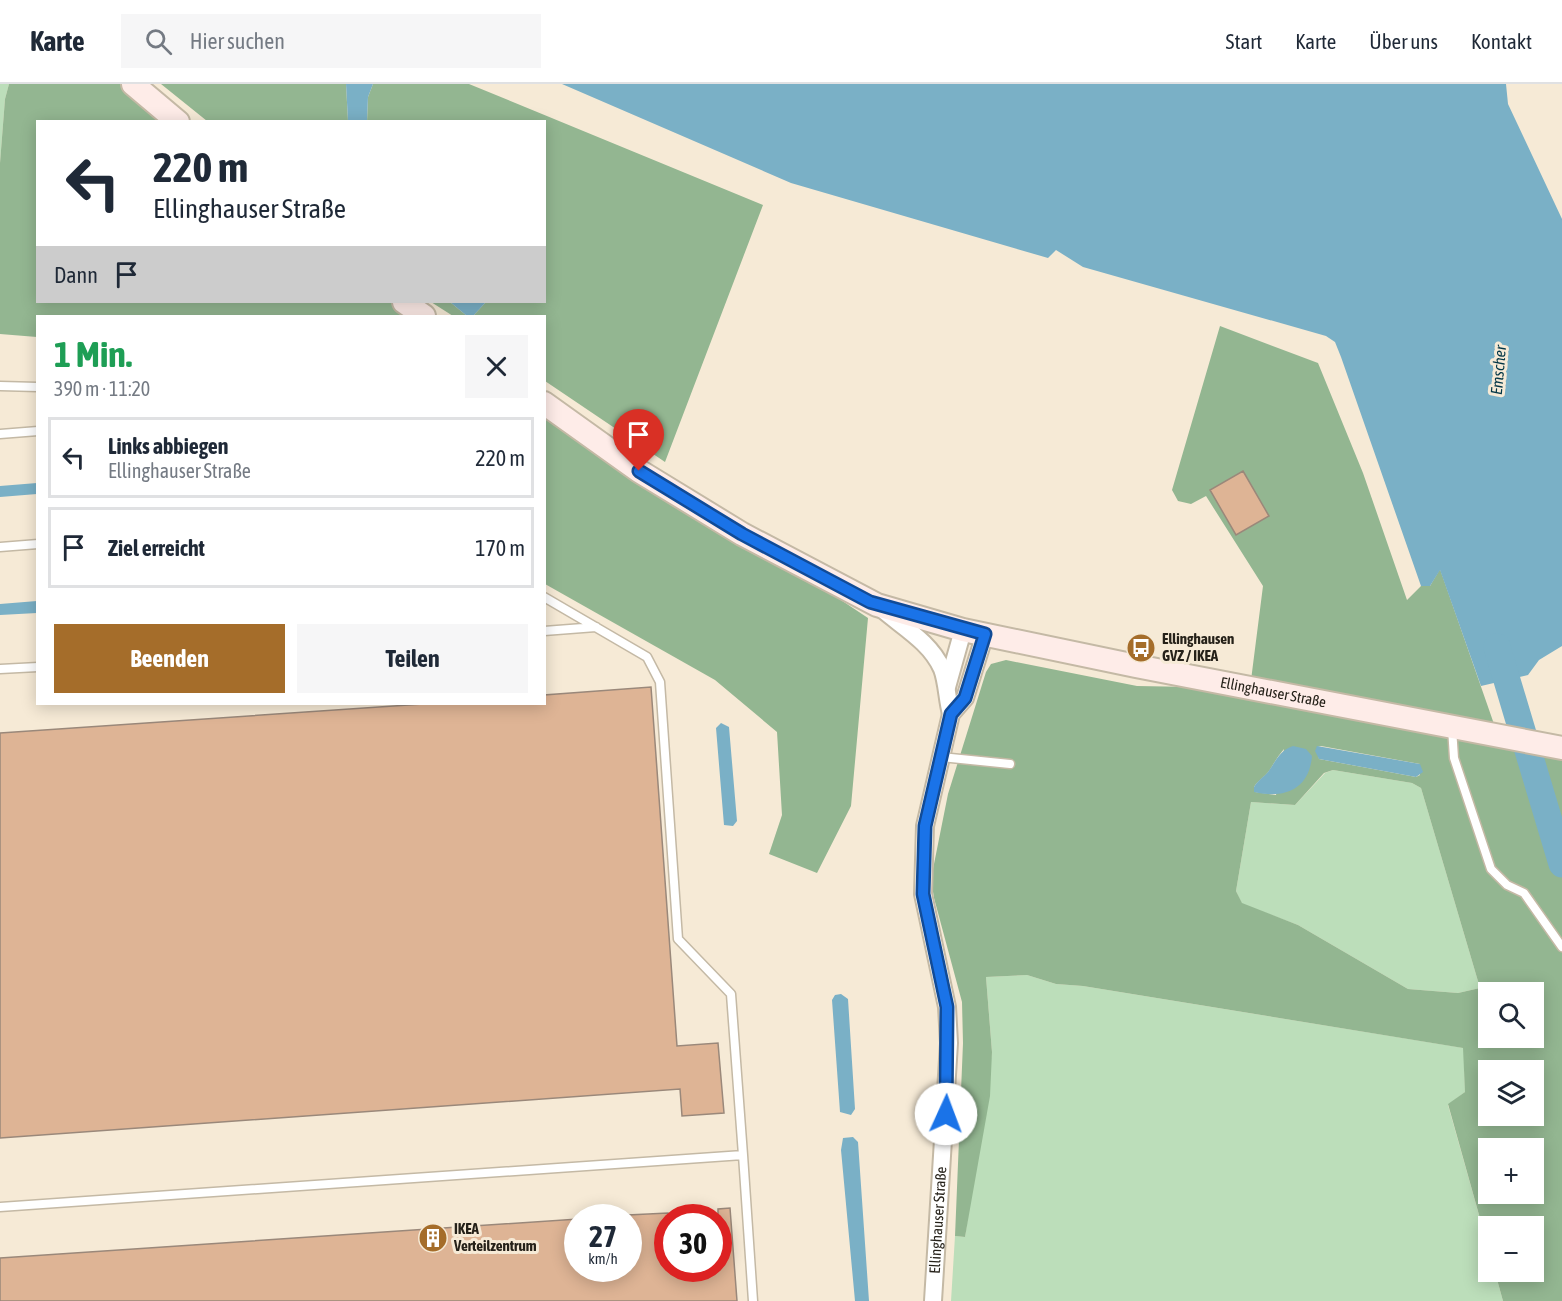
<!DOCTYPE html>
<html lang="de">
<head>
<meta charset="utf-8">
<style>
	body { margin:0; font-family:"Asap Condensed",sans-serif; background:#f6f6f7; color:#1f2937; height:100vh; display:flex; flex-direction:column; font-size:22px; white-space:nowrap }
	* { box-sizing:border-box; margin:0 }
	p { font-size:20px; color:#747a83 }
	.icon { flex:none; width:33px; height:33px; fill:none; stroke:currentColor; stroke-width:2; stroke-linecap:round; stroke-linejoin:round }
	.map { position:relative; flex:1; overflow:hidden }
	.panel { position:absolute; left:36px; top:231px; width:510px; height:390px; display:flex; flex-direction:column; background:#fff; border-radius:0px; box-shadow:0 3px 15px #0003 }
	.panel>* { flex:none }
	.banner { position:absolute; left:36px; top:36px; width:510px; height:183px; border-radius:0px; box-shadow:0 3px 15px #0003; background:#fff; color:#1f2937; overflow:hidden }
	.tools { position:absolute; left:1478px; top:898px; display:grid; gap:12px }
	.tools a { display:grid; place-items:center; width:66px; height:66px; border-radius:0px; background:#fff; box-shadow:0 3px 15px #0003; font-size:30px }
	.speed { position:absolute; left:564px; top:1120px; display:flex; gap:12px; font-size:30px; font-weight:700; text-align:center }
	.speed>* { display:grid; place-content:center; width:78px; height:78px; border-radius:50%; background:#fff; box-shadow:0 3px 15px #0003; line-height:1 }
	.speed small { font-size:15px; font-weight:400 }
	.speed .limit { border:9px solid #d22; background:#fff; color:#111 }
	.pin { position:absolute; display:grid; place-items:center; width:51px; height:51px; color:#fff; margin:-62px -26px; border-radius:50% 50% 50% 0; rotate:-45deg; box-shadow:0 0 6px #0007 }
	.pin .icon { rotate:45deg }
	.me { position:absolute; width:66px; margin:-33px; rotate:2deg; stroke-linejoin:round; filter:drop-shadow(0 0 4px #0008) }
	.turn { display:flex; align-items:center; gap:21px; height:126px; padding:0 18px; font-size:27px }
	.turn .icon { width:78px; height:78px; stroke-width:2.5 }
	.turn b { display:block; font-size:42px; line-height:51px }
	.then { display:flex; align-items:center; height:57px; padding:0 18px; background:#0003; gap:12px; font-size:22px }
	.round { display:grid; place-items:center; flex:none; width:63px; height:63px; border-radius:0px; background:#f6f6f7 }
	.head { display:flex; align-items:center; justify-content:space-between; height:102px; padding:0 18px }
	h1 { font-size:36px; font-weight:700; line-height:45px; color:#1e9e55 }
	.cta { display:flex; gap:12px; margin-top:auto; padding:12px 18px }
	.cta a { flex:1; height:69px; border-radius:0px; background:#a56d2a; color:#fff; font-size:24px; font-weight:700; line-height:69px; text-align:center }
	.cta a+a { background:#f6f6f7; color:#1f2937 }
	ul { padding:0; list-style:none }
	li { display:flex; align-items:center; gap:18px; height:81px; margin:0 12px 9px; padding:0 6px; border:3px solid #e0e1e3; border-radius:0px }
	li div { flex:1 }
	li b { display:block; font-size:22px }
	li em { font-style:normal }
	header { display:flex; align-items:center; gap:36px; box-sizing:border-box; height:84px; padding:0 30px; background:#fff; border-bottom:2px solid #e0e1e3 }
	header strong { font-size:28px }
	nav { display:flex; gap:33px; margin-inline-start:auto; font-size:21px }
	.search { width:420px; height:54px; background:#f6f6f7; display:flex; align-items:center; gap:15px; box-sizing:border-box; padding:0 21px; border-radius:0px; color:#747a83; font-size:22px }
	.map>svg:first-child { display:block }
</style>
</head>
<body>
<header>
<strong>Karte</strong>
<div class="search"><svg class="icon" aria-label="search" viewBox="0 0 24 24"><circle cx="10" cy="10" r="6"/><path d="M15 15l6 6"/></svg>Hier suchen</div>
<nav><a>Start</a><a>Karte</a><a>Über uns</a><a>Kontakt</a></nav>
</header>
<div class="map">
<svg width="1562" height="1217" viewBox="0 0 1562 1217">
	<rect width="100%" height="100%" fill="#f6ead6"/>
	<path fill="#bcdeba" d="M 0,0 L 9,0 L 5,15 L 0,79 Z
		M 1333,686 L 1412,699 L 1421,704 L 1480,904 L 1458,909 L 1408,905 L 1298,841 L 1242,820 L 1236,807 L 1251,718 L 1295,721 L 1325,689 Z
		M 1027,891 L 1056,900 L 1083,902 L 1464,964 L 1465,1008 L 1448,1021 L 1488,1163 L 1488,1188 L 1495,1188 L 1503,1217 L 951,1217 L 955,1152 L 965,1153 L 992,968 L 986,893 Z"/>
	<path fill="#93b691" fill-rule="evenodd" d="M 9,0 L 133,0 L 178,37 L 38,38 L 38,218 L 404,218 L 424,232 L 38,232 L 37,253 L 0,250 L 0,79 L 5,15 Z
		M 161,0 L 346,0 L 348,37 L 207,37 Z
		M 373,0 L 469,0 L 763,121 L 665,378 L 545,297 L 544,232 L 473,232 L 486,218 L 544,218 L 544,38 L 367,38 L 368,13 Z
		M 431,218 L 450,218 L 467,232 L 453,232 Z
		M 1220,242 L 1318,279 L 1363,389 L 1407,516 L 1421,502 L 1430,502 L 1440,485 L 1502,663 L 1562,667 L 1562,1217 L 1503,1217 L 1495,1188 L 1533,1188 L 1533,1143 L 1488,1143 L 1488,1163 L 1448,1020 L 1465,1008 L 1463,964 L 1083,902 L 1056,900 L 1027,891 L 986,893 L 992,968 L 990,1012 L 965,1153 L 955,1152 L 963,959 L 962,918 L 934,814 L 931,795 L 948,710 L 986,588 L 991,580 L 1006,576 L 1137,602 L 1250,604 L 1263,502 L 1206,412 L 1191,420 L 1178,417 L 1172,406 ZM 1321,662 L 1420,680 L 1420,691 L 1416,693 L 1319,675 L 1317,663 ZM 1284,665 L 1276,711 L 1255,708 L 1254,703 C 1258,696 1265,693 1269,687 C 1274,679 1278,672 1284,665 ZM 1333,686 L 1412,699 L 1421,704 L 1480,904 L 1458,909 L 1408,905 L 1298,841 L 1242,819 L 1236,807 L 1251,718 L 1295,721 L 1324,689 ZM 1488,909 L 1533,909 L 1533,954 L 1488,954 ZM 1488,987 L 1533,987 L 1533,1032 L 1488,1032 ZM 1488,1065 L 1533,1065 L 1533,1110 L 1488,1110 Z
		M 545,319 L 868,534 L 851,722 L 817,789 L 769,770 L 782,731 L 777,648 L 715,596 L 545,500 Z"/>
	<path fill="#7ab0c6" d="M 346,0 L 373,0 L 368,13 L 367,37 L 348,37 Z
		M 562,0 L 1506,0 L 1508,20 L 1562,135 L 1562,562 L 1539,576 L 1528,591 L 1481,602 L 1440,486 L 1430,502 L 1421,502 L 1341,273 L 1335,258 L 1326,252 L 1083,183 L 1056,166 L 1048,174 L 791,99 Z
		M 450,218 L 486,218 L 473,232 L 467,232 Z
		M 37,399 L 37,410 L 0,413 L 0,402 Z
		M 37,517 L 37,529 L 0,531 L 0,520 Z
		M 721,639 L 729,643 L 737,737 L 733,742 L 724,741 L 716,644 Z
		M 1293,662 L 1306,665 L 1312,672 C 1309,706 1284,715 1254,708 L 1254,703 C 1258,696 1264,693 1268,688 C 1276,677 1279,667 1293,662 Z
		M 1317,662 L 1420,680 L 1423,688 L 1416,693 L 1319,675 L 1315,667 Z
		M 841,910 L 848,915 L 855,1025 L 851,1031 L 840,1028 L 832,916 L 835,911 Z
		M 853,1053 L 858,1058 L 869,1217 L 855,1217 L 841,1066 L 843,1054 Z"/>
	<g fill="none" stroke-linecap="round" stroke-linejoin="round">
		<path stroke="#7ab0c6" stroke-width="27" d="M 1497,563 L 1562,780"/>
	</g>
	<path fill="#deb495" stroke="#9a887a" stroke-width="1.5" d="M 1243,387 L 1269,432 L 1236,451 L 1210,406 Z
		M 651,603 L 677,962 L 718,959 L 724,1029 L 682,1032 L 680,1005 L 0,1054 L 0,649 L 423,620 L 544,620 L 544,611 Z
		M 730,1124 L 737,1217 L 0,1217 L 0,1174 L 578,1135 L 578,1185 L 628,1185 L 628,1131 L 668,1129 L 668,1185 L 718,1185 L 718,1125 Z"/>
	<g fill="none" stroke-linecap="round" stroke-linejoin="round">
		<g stroke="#c4b9a5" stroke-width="11">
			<path id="lane" d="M 0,302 L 38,303
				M 0,350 L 38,347
				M 0,463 L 38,460
				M 544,513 L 647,573 L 660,598 L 678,855 L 731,910 L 743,1071
				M 544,547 L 596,543
				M 0,585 L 38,583
				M 1452,644 L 1454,674 L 1491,785 L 1507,801 L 1524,809 L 1562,863
				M 941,673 L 1010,680
				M 0,1123 L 743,1071 L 753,1217"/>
		</g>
		<g stroke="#c4b9a5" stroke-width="20">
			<g id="street">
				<path d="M 883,526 C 903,543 931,559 942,585 C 947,598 947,615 951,630"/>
				<path d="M 947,603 L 963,546"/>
				<path id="s1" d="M 933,1217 L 949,959 L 947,923 L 923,810 L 925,742 L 951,630 L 965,614 L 985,550"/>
			</g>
		</g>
		<g stroke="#c4b9a5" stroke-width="26">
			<g id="secondary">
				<path d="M 133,0 L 178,38"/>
				<path d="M 404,218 L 424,232"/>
				<path id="s2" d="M 544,319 L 639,387 L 742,450 L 877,521 L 963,546 L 1136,582 L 1562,664"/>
			</g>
		</g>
		<use href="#lane" stroke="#fff" stroke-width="8"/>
		<use href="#street" stroke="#fff" stroke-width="16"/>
		<use href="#secondary" stroke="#feece8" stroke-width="22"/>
	</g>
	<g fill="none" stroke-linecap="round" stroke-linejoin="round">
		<g stroke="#114b97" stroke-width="15">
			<path id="route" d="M 639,387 L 742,450 L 870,518 L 985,550 L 965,614 L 951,630 L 925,742 L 923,810 L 947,923 L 946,1030"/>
		</g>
		<use href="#route" stroke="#1a73e8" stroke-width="10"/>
	</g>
	<defs>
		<g id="bus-disc" transform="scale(1.5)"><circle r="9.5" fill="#a56d2a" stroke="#f6ead6"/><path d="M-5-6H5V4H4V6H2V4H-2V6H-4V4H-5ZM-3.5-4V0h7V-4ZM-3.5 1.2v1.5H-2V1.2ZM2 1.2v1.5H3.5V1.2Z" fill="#fff"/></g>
		<g id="building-disc" transform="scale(1.5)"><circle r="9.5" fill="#a56d2a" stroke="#f6ead6"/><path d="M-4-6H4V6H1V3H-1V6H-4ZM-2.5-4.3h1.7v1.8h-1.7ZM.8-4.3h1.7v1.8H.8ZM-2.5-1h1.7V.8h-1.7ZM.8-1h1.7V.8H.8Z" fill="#fff"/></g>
	</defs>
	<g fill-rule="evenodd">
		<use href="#bus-disc" x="1141" y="564"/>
		<use href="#building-disc" x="433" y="1154"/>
	</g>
	<g text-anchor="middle" stroke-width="6" stroke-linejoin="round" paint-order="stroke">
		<g font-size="15" font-weight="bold" fill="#252119" stroke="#f6ead6" text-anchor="start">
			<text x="1162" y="560">Ellinghausen<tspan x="1162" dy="17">GVZ / IKEA</tspan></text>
			<text x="454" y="1150">IKEA<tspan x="454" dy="17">Verteilzentrum</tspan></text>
		</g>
		<g font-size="15" fill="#252119" stroke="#f6ead6">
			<text dy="5" stroke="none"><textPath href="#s2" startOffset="796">Ellinghauser Straße</textPath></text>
			<text dy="5" stroke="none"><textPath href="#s1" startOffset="81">Ellinghauser Straße</textPath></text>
		</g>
		<g font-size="16" font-style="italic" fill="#023545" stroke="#f6ead6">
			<text transform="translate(1498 286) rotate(-85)" y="6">Emscher</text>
		</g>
	</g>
</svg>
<div class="tools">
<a><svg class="icon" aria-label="search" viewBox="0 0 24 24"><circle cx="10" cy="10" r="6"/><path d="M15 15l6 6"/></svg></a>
<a><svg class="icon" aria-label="layers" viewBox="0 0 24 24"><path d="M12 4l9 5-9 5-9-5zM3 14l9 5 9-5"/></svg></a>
<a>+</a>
<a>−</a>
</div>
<div class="speed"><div>27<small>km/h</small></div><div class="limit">30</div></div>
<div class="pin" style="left:639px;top:387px;background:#d93025"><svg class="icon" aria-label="arrive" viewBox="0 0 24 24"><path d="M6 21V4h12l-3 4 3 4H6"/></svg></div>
<svg class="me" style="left:946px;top:1030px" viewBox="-20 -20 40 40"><circle r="19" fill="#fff"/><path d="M0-13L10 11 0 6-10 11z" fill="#1a73e8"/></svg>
<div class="banner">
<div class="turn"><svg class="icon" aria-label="left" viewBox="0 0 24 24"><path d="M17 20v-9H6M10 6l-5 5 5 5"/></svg><div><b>220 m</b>Ellinghauser Straße</div></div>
<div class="then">Dann<svg class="icon" aria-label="arrive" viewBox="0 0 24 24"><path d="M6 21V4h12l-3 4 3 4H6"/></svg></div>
</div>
<section class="panel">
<div class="head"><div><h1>1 Min.</h1><p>390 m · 11:20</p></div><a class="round"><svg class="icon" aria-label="close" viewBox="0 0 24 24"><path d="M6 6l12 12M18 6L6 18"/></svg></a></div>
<ul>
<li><svg class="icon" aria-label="left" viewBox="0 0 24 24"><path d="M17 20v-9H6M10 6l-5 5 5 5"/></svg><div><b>Links abbiegen</b><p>Ellinghauser Straße</p></div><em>220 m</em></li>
<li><svg class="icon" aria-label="arrive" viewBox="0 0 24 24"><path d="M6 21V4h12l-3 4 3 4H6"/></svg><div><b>Ziel erreicht</b></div><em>170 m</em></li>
</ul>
<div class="cta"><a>Beenden</a><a>Teilen</a></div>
</section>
</div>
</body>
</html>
